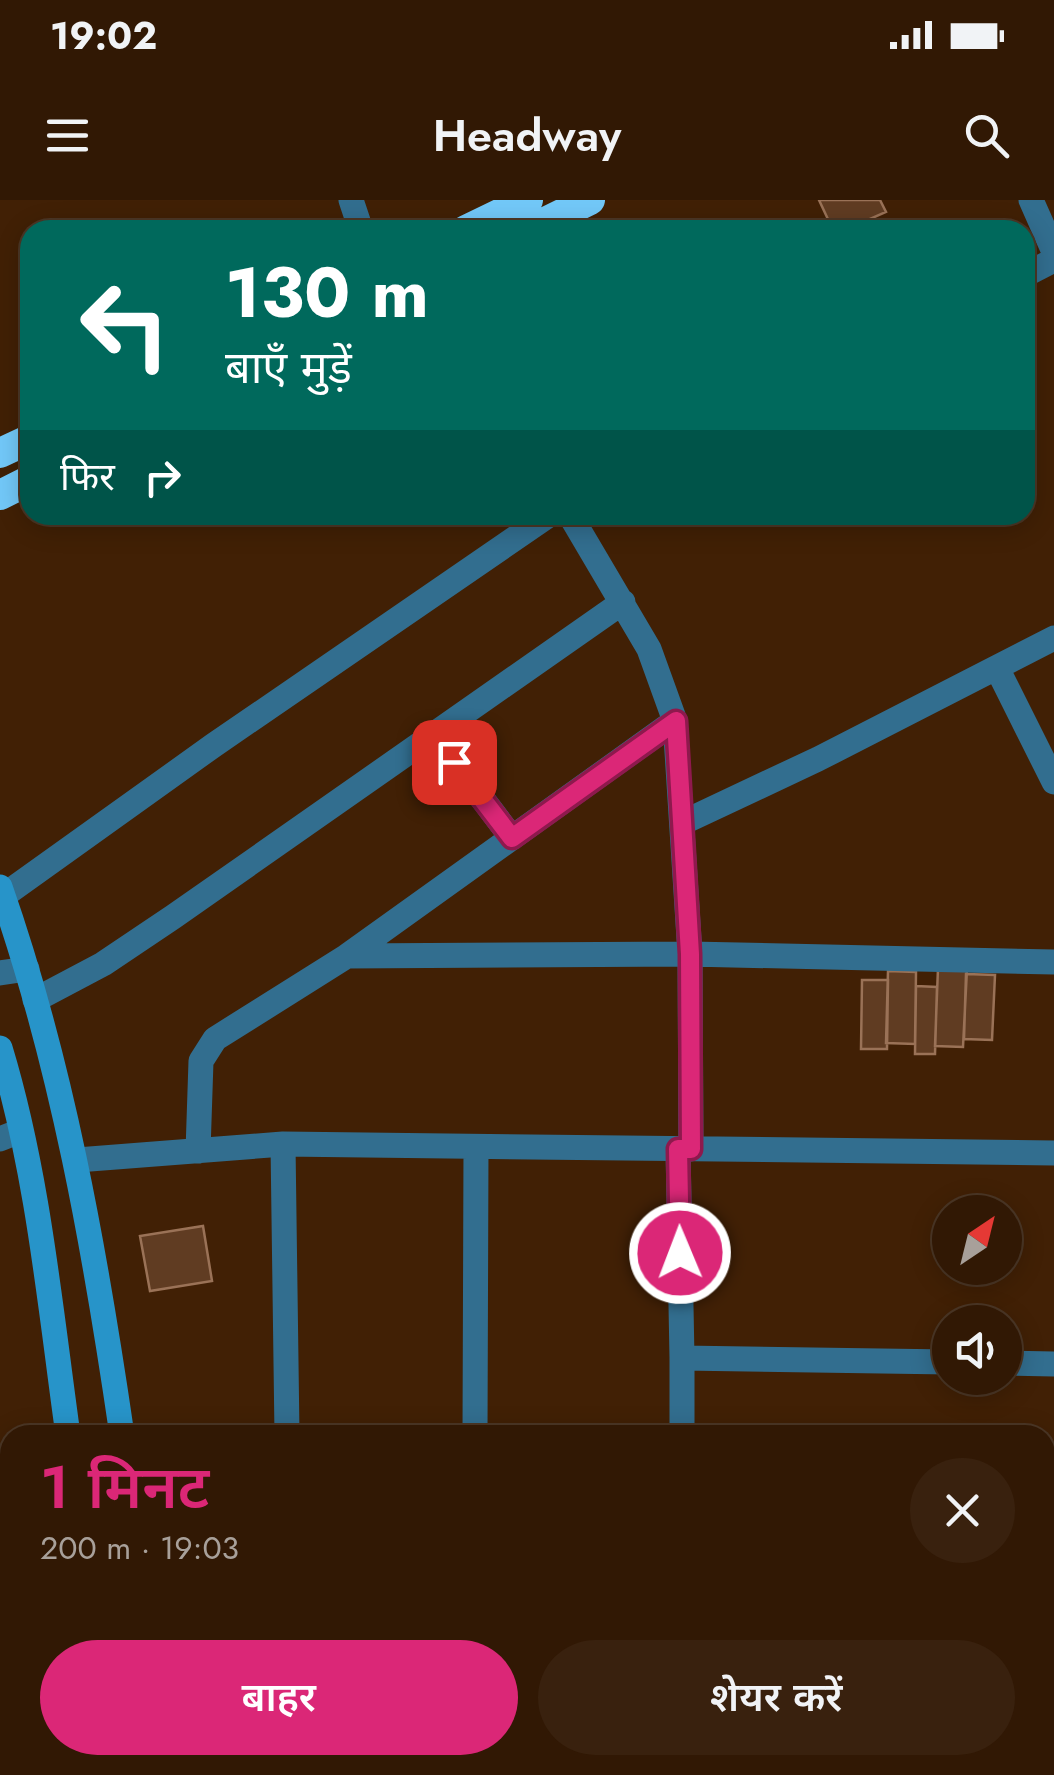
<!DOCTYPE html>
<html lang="hi">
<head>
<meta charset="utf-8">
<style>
	body { margin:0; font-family:Jost,"Noto Sans Devanagari",sans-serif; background:#39210e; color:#f1f3f6; height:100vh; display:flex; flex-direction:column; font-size:38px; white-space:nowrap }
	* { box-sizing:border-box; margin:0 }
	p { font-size:32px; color:#a8a09a }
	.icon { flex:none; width:55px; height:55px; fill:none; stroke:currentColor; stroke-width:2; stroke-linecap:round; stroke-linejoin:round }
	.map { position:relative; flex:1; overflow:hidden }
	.panel { position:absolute; left:0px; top:1225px; width:1055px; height:350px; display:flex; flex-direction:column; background:#311804; border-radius:30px 30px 0 0; box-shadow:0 5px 25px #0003,0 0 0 2px #4c3726 }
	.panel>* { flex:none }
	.guide { position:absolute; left:20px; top:20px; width:1015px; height:305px; border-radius:30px; box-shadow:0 5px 25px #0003,0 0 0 2px #4c3726; background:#00695c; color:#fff; overflow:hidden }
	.needle { width:65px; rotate:35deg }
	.fabs { position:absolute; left:932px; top:995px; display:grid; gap:20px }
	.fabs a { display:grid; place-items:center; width:90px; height:90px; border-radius:50%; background:#311804; box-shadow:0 5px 25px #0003,0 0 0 2px #4c3726; font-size:50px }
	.pin { position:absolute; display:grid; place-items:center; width:85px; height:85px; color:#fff; margin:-42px; border-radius:20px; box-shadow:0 5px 15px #0006 }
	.me { position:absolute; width:110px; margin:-55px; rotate:359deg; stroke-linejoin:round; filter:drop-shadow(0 0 8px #0008) }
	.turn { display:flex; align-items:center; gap:35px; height:210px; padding:0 40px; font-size:45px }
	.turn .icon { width:130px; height:130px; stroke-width:2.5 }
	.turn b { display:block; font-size:70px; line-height:85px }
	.then { display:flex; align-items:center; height:95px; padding:0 40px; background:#0003; gap:20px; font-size:38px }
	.round { display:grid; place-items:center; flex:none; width:105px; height:105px; border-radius:52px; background:#39210e }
	.summary { display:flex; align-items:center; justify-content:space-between; height:170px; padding:0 40px }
	h1 { font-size:60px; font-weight:600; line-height:75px; color:#db2777 }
	.primary-button { display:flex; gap:20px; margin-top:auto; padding:20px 40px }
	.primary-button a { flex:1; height:115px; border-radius:60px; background:#db2777; color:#fff; font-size:40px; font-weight:600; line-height:115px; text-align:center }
	.primary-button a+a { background:#39210e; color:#f1f3f6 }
	.status { display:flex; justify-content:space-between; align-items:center; height:70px; padding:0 50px; background:#311804; direction:ltr }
	.status svg { height:28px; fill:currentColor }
	header { display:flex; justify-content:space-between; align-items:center; height:130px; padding:0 40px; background:#311804; font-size:45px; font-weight:600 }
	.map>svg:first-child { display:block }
</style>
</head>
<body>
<div class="status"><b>19:02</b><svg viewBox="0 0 49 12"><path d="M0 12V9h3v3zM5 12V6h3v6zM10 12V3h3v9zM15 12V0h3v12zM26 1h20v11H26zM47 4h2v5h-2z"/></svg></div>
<header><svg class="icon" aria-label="menu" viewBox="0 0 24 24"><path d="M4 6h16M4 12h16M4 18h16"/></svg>Headway<svg class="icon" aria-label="search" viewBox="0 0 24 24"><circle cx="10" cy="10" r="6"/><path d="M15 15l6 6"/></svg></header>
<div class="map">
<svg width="1054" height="1575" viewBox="0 0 1054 1575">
	<rect width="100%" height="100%" fill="#412005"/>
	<path fill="#603c22" stroke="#9a7257" stroke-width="2.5" d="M 819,0 L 880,0 L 886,12 L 845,30 L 833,30 Z
		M 938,768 L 967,769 L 963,847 L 935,846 Z
		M 888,771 L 916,772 L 915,844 L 886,843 Z
		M 966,774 L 995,775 L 992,840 L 964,839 Z
		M 862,780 L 888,780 L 887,849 L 861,849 Z
		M 916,786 L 937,787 L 935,854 L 915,854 Z
		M 203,1026 L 212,1081 L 150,1091 L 140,1036 Z"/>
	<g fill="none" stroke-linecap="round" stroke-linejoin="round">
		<path stroke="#326e8f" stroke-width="25" d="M 351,0 L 361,30
			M 1031,0 L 1054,52
			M 1025,75 L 1054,60
			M 570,315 L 649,449 L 675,521 L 690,754 L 691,949
			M 997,468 L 1054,582
			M 435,536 L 512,638
			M 682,623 L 818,559 L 1054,438
			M 3,696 L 214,545 L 549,315
			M 347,756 L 675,521
			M 0,773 L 27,769
			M 35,800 L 103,764 L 173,717 L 623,402
			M 0,939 L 20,931
			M 283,944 L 287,1235
			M 678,949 L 682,1158
			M 198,951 L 201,861 L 215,839 L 347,756 L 690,754 L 1054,762
			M 77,960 L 283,944 L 1054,953
			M 1005,1163 L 1054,1164
			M 475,1235 L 476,947
			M 682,1235 L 682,1158 L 950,1162
			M 0,1269 L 10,1266
			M 1045,1373 L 1054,1373
			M 0,1477 L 10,1473
			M 452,1575 L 871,1575"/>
		<path stroke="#2794c9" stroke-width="25" d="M 0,687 C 62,864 95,1050 122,1235
			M 0,848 C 38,973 50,1106 68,1235
			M 118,1565 L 120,1575
			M 163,1565 L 165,1575"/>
		<path stroke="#72c8f8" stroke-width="30" d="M 466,30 L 528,0
			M 529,30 L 590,0
			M 0,253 L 30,239
			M 0,295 L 30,280"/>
	</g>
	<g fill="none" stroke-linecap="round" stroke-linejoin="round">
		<g stroke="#8e194d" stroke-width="25">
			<path id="route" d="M 454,562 L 512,638 L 676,521 L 690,754 L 691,949 L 678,949 L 680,1053"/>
		</g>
		<use href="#route" stroke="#db2777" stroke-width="18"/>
	</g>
</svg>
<div class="fabs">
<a><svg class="needle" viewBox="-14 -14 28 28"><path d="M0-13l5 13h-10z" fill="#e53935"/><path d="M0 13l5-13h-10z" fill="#a8a09a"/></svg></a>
<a><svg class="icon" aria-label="sound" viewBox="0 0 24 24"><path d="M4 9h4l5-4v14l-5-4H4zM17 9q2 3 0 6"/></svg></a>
</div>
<div class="pin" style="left:454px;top:562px;background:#d93025"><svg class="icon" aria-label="arrive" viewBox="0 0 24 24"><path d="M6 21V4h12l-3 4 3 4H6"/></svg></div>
<svg class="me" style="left:680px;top:1053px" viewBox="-20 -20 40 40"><circle r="17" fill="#db2777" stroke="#fff" stroke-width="3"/><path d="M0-11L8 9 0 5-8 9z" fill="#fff"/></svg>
<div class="guide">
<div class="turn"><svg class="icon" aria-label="left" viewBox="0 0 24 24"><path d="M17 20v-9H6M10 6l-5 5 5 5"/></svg><div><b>130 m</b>बाएँ मुड़ें</div></div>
<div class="then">फिर<svg class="icon" aria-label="right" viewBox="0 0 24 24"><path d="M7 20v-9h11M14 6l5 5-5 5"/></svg></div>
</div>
<section class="panel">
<div class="summary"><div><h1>1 मिनट</h1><p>200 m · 19:03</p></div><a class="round"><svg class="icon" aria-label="close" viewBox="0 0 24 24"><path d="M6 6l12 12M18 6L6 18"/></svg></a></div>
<div class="primary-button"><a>बाहर</a><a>शेयर करें</a></div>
</section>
</div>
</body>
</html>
